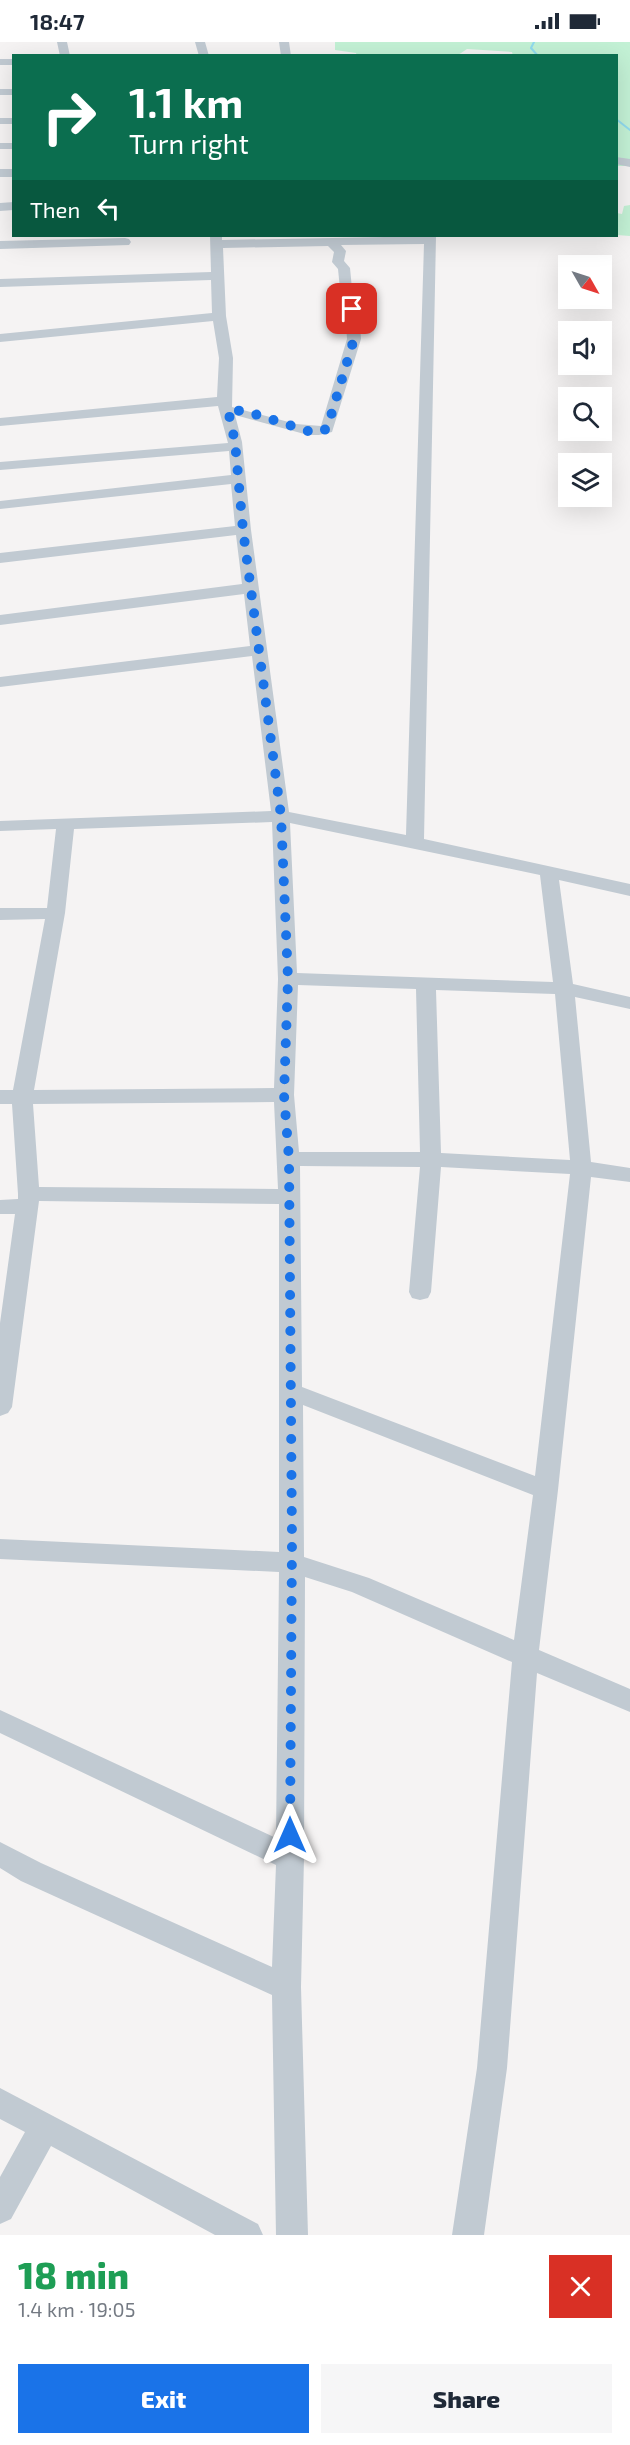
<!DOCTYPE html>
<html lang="en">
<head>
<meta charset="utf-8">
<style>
	body { margin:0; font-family:"Exo 2",sans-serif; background:#f6f6f7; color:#1f2937; height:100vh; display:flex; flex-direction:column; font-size:22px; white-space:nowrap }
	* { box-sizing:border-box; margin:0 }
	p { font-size:20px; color:#747a83 }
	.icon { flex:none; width:33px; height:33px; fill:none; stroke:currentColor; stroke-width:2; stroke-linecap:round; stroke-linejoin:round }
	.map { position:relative; height:2193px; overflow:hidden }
	.panel { display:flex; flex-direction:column; background:#fff; flex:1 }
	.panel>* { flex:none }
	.guide { position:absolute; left:12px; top:12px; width:606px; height:183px; border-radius:0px; box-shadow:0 6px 24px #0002; background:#0b6e4f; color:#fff; overflow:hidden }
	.needle { width:39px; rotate:129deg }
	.fabs { position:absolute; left:558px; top:213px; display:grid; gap:12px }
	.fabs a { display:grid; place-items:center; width:54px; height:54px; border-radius:0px; background:#fff; box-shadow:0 6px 24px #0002; font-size:30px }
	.pin { position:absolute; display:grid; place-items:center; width:51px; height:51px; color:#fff; margin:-26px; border-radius:12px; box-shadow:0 3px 9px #0006 }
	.me { position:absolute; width:66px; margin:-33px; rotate:0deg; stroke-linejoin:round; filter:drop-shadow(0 0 4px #0008) }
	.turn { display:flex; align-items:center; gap:21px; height:126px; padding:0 18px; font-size:27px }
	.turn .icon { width:78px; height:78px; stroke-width:2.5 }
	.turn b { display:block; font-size:42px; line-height:51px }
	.then { display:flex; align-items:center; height:57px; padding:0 18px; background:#0003; gap:12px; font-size:22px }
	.round { display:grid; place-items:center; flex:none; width:63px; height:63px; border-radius:0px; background:#f6f6f7 }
	.head { display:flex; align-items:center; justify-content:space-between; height:102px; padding:0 18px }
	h1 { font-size:36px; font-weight:800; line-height:45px; color:#1e9e55 }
	.action { display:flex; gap:12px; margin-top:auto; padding:12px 18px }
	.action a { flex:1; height:69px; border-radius:0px; background:#1a73e8; color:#fff; font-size:24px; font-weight:800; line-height:69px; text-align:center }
	.action a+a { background:#f6f6f7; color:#1f2937 }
	.status { display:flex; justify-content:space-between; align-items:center; height:42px; padding:0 30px; background:#fff; direction:ltr }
	.status svg { height:16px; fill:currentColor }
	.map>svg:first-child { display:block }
</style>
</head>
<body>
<div class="status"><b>18:47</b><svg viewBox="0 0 49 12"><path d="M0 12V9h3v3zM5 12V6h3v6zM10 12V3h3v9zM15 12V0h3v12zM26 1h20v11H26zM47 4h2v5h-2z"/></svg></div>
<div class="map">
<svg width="630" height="2193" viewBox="0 0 630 2193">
	<rect width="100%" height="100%" fill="#f5f3f3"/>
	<path fill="#c3f1d5" d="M 335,0 L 630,0 L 630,124 L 617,124 L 616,14 L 513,14 L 512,10 L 467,7 L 458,13 L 357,14 L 356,11 L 335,8 Z
		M 630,163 L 630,194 L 617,193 L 617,171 L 622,172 L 624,164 Z"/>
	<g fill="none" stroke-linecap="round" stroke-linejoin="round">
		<path stroke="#90daee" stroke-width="2" d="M 534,0 L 531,6 L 538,14
			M 616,77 L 630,88"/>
		<path fill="#c1cad2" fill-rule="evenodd" d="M 57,0 L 67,0 L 70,14 L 60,14 Z
			M 195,0 L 205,0 L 209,14 L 199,14 Z
			M 279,0 L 289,0 L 291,14 L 281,14 Z
			M 0,17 L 14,17 L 14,23 L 0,23 Z
			M 0,47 L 14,47 L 14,53 L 0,53 Z
			M 0,76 L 14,76 L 14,82 L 0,82 Z
			M 0,101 L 14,101 L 14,107 L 0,107 Z
			M 616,115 L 630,117 L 630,125 L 616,122 Z
			M 0,127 L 14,127 L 14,135 L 0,135 Z
			M 14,160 L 14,168 L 0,169 L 0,161 Z
			M 210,194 L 222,194 L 222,198 L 436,194 L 424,797 L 630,842 L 630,854 L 559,838 L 573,942 L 630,955 L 630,967 L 575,955 L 591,1120 L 630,1126 L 630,1140 L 591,1135 L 558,1448 L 539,1608 L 630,1647 L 630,1670 L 537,1631 L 507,2026 L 484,2193 L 452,2193 L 477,2026 L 512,1620 L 352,1550 L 305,1535 L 304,1816 L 301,1945 L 308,2193 L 276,2193 L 272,1953 L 21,1839 L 0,1826 L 0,1800 L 41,1821 L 272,1925 L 276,1823 L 0,1691 L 0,1668 L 276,1796 L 279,1530 L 0,1517 L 0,1497 L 279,1510 L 279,1162 L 39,1159 L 12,1365 L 8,1371 L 0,1374 L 0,1281 L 15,1172 L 0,1172 L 0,1158 L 18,1157 L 18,1152 L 12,1062 L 0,1062 L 0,1048 L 13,1048 L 45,877 L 0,878 L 0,866 L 47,866 L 56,787 L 0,789 L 0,779 L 271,769 L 252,614 L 0,645 L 0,635 L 250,604 L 244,552 L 0,583 L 0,573 L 242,542 L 236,493 L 0,521 L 0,511 L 235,484 L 231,442 L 0,467 L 0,459 L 231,433 L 229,409 L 0,428 L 0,420 L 228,401 L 218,364 L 0,384 L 0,376 L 217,355 L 219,316 L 213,279 L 0,300 L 0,292 L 212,271 L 211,238 L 0,245 L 0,237 L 211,230 ZM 424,202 L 406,793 L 289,770 L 251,488 L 242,400 L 235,373 L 308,393 L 319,393 L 332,390 L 361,297 L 359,267 L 353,257 L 350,226 L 344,219 L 346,209 L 341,203 ZM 328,204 L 334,210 L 332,220 L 338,227 L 341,257 L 345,267 L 347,297 L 321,384 L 296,382 L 232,365 L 233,316 L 226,274 L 223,206 ZM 272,780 L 278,937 L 274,1046 L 34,1048 L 65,871 L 74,787 ZM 290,781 L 540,833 L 553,940 L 297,931 ZM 298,943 L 416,947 L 420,1110 L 299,1110 L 294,1053 ZM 436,948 L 555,952 L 570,1118 L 441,1111 ZM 274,1060 L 278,1147 L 39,1145 L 33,1062 ZM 300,1124 L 420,1125 L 409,1250 L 412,1256 L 420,1258 L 428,1256 L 431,1250 L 441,1125 L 570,1132 L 535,1434 L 302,1345 ZM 303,1363 L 533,1453 L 514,1598 L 369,1536 L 304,1515 Z
			M 125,196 L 129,197 L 131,200 L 129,203 L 0,207 L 0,199 Z
			M 0,2046 L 258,2182 L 263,2193 L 215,2193 L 51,2104 L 11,2177 L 0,2182 L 0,2135 L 25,2090 L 0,2077 Z"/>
	</g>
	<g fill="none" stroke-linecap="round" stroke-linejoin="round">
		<path stroke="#1a73e8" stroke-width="10" stroke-dasharray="0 18" d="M 290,1793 L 292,1499 L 289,1117 L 284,1053 L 288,937 L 281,774 L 243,488 L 235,400 L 228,368 L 245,369 L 314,391 L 327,387 L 354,297 L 352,267"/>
	</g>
</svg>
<div class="fabs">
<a><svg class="needle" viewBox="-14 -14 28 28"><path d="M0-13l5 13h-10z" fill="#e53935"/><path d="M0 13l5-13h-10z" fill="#747a83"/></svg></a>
<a><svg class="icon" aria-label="sound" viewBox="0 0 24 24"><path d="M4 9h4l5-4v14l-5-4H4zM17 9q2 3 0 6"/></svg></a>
<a><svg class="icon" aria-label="search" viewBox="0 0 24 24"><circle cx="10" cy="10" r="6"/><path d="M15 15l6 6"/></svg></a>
<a><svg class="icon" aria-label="layers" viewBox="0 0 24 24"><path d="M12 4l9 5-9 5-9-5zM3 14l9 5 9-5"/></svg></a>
</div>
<div class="pin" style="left:352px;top:267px;background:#d93025"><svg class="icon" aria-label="arrive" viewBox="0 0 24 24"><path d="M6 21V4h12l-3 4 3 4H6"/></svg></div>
<svg class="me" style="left:290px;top:1793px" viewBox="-20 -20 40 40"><path d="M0-17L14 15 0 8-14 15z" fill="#1a73e8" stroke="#fff" stroke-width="4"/></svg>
<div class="guide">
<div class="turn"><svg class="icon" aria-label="right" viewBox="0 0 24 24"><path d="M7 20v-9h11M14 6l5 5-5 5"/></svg><div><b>1.1 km</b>Turn right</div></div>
<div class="then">Then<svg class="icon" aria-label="left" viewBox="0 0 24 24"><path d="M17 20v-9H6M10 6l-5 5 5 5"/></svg></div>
</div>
</div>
<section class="panel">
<div class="head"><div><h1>18 min</h1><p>1.4 km · 19:05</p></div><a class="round" style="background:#d93025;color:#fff"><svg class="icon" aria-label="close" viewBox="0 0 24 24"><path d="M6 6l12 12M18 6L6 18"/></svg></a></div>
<div class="action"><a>Exit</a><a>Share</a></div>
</section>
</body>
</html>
